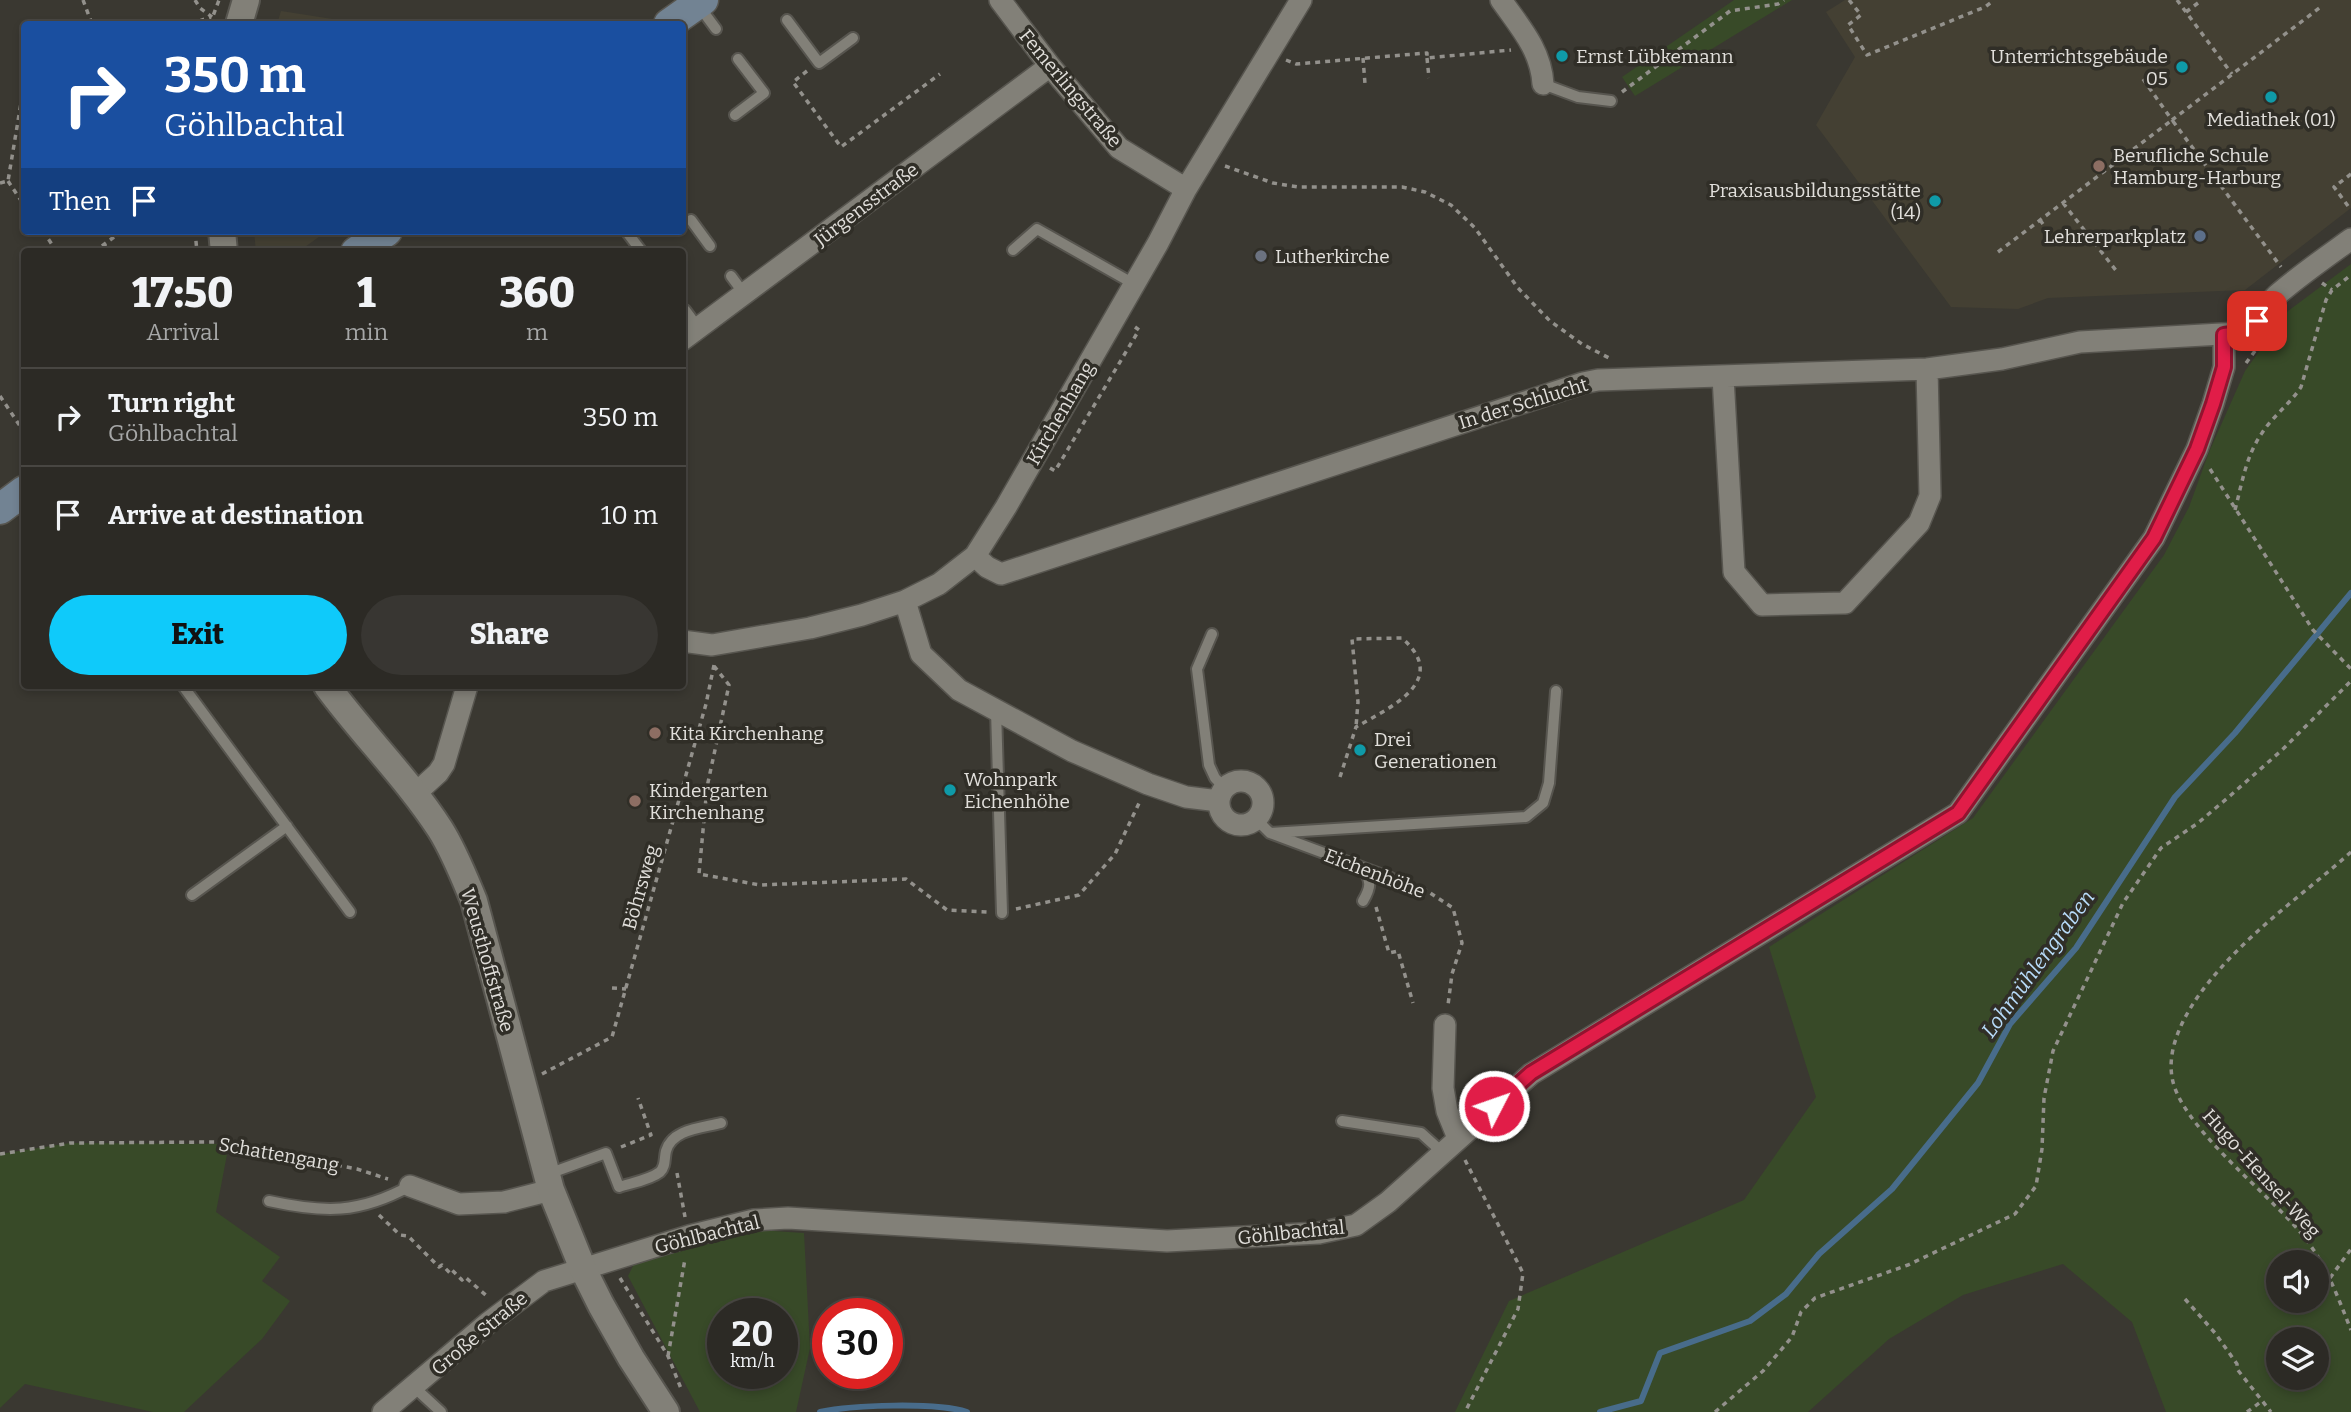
<!DOCTYPE html>
<html lang="en">
<head>
<meta charset="utf-8">
<style>
	body { margin:0; font-family:Bitter,serif; background:#383632; color:#f1f3f6; height:100vh; display:flex; flex-direction:column; font-size:26px; white-space:nowrap }
	* { box-sizing:border-box; margin:0 }
	p { font-size:23px; color:#a6a7a7 }
	.icon { flex:none; width:38px; height:38px; fill:none; stroke:currentColor; stroke-width:2; stroke-linecap:round; stroke-linejoin:round }
	.map { position:relative; flex:1; overflow:hidden }
	.panel { position:absolute; left:21px; top:248px; width:665px; height:441px; display:flex; flex-direction:column; background:#2c2a25; border-radius:7px; box-shadow:0 4px 10px #0003,0 0 0 2px #484642 }
	.panel>* { flex:none }
	.hud { position:absolute; left:21px; top:21px; width:665px; height:214px; border-radius:7px; box-shadow:0 4px 10px #0003,0 0 0 2px #484642; background:#1a4fa0; color:#fff; overflow:hidden }
	.controls { position:absolute; left:2266px; top:1250px; display:grid; gap:14px }
	.controls a { display:grid; place-items:center; width:63px; height:63px; border-radius:50%; background:#2c2a25; box-shadow:0 4px 10px #0003,0 0 0 2px #484642; font-size:35px }
	.speed { position:absolute; left:707px; top:1298px; display:flex; gap:14px; font-size:35px; font-weight:700; text-align:center }
	.speed>* { display:grid; place-content:center; width:91px; height:91px; border-radius:50%; background:#2c2a25; box-shadow:0 4px 10px #0003,0 0 0 2px #484642; line-height:1 }
	.speed small { font-size:18px; font-weight:400 }
	.speed .limit { border:10px solid #d22; background:#fff; color:#111 }
	.pin { position:absolute; display:grid; place-items:center; width:60px; height:60px; color:#fff; margin:-30px; border-radius:14px; box-shadow:0 4px 10px #0006 }
	.me { position:absolute; width:77px; margin:-38px; rotate:49deg; stroke-linejoin:round; filter:drop-shadow(0 0 5px #0008) }
	.turn { display:flex; align-items:center; gap:24px; height:147px; padding:0 28px; font-size:32px }
	.turn .icon { width:91px; height:91px; stroke-width:2.5 }
	.turn b { display:block; font-size:49px; line-height:60px }
	.then { display:flex; align-items:center; height:66px; padding:0 28px; background:#0003; gap:14px; font-size:26px }
	.eta { display:flex; justify-content:space-evenly; align-items:center; height:119px; text-align:center }
	.eta b { font-size:42px; font-weight:800; line-height:49px }
	.primary-button { display:flex; gap:14px; margin-top:auto; padding:14px 28px }
	.primary-button a { flex:1; height:80px; border-radius:42px; background:#0fcafa; color:#111; font-size:28px; font-weight:800; line-height:80px; text-align:center }
	.primary-button a+a { background:#383632; color:#f1f3f6 }
	ul { padding:0; list-style:none }
	li { display:flex; align-items:center; gap:21px; height:98px; padding:0 28px; border-top:2px solid #484642 }
	li div { flex:1 }
	li b { display:block; font-size:26px }
	li em { font-style:normal }
	.map>svg:first-child { display:block }
</style>
</head>
<body>
<div class="map">
<svg width="2351" height="1412" viewBox="0 0 2351 1412">
	<rect width="100%" height="100%" fill="#3a3831"/>
	<path fill="#444033" d="M 1845,0 L 2351,0 L 2351,208 L 2245,290 L 2048,298 L 2018,309 L 1951,307 L 1816,125 L 1855,57 L 1826,12 Z
		M 281,11 L 345,21 L 363,24 L 277,24 Z
		M 254,231 L 327,231 L 298,252 L 256,252 Z"/>
	<path fill="#384a28" fill-rule="evenodd" d="M 1734,0 L 1792,0 L 1635,96 L 1622,77 Z
		M 2351,264 L 2351,1412 L 2166,1412 L 2132,1322 L 2063,1264 L 1963,1295 L 1889,1339 L 1808,1412 L 1455,1412 L 1509,1301 L 1744,1200 L 1816,1097 L 1769,947 L 1973,818 L 2164,555 L 2189,507 L 2209,452 L 2245,371 L 2288,311 ZM 2278,1262 L 2317,1262 L 2317,1300 L 2278,1300 ZM 2278,1339 L 2317,1339 L 2317,1377 L 2278,1377 Z
		M 70,1143 L 229,1144 L 216,1212 L 280,1257 L 262,1281 L 290,1301 L 262,1339 L 184,1412 L 153,1412 L 25,1384 L 0,1408 L 0,1154 Z
		M 760,1230 L 804,1233 L 810,1348 L 796,1412 L 700,1412 L 628,1276 L 634,1264 ZM 782,1314 L 782,1374 L 723,1374 L 723,1314 Z"/>
	<g fill="none" stroke-linecap="round" stroke-linejoin="round">
		<path stroke="#486c8b" stroke-width="6" d="M 820,1412 C 852,1405 936,1402 967,1412
			M 1600,1412 L 1641,1401 L 1660,1353 L 1750,1321 L 1786,1294 L 1819,1254 L 1892,1189 L 1978,1083 L 2010,1024 L 2076,948 L 2175,797 L 2235,733 L 2351,593"/>
		<g stroke="#57554f" stroke-width="14">
			<path id="service" d="M 699,6 L 716,29
				M 787,20 L 819,63 L 853,38
				M 1543,84 L 1578,97 L 1611,101
				M 735,115 L 764,93 L 738,59
				M 691,220 L 710,246
				M 626,231 L 642,252
				M 1013,250 L 1037,229 L 1134,284
				M 731,276 L 745,295
				M 685,310 L 699,329
				M 1212,634 L 1197,669 L 1209,765 L 1215,778 L 1225,788
				M 183,686 L 350,912
				M 996,710 L 1002,913
				M 1256,819 L 1270,833 L 1391,878
				M 1270,833 L 1526,817 L 1543,803 L 1549,783 L 1556,691
				M 1362,868 C 1372,881 1371,887 1363,901
				M 192,895 L 287,826
				M 1342,1121 L 1421,1133 L 1442,1152
				M 548,1174 L 606,1153 L 619,1187 C 631,1183 650,1180 660,1172 C 666,1166 664,1159 666,1151 C 672,1129 702,1128 721,1123
				M 269,1201 C 324,1213 359,1214 410,1186
				M 414,1387 L 441,1412"/>
		</g>
		<g stroke="#57554f" stroke-width="24">
			<path id="minor" d="M 1000,0 L 1050,66 L 1119,148 L 1186,189
				M 1501,0 C 1520,27 1541,50 1543,84
				M 682,340 L 1050,66
				M 1723,377 L 1734,572 L 1762,605 L 1845,603 L 1919,523 L 1930,496 L 1927,369
				M 975,556 L 987,567 L 1001,574 L 1583,383 L 1598,380 L 1927,369 L 2002,359 L 2080,342 L 2239,333 C 2257,325 2263,308 2277,295 C 2300,275 2326,257 2351,239
				M 905,601 L 921,654 L 959,690 L 1072,751 L 1148,784 L 1186,797 L 1219,801
				M 682,641 L 712,645 L 810,628 L 862,615 L 905,601 L 939,584 L 975,556 L 1006,507 L 1158,243 L 1186,189 L 1301,0
				M1219 803a22 22 0 1 1 44 0a22 22 0 1 1-44 0Z
				M 415,794 L 438,773 L 444,764 L 467,686
				M 1445,1025 L 1443,1088 L 1447,1111 L 1458,1138
				M 410,1186 L 459,1204 L 504,1202 L 551,1190
				M 383,1412 L 488,1323 L 544,1281 L 689,1236 L 754,1220 L 788,1218 L 1167,1241 L 1319,1233 L 1356,1225 L 1388,1202 L 1531,1074 L 1958,813 L 2154,538 L 2197,449 L 2213,404 L 2224,367 L 2224,335"/>
		</g>
		<g stroke="#57554f" stroke-width="30">
			<path id="tertiary" d="M 239,24 L 246,0
				M 222,231 L 224,252
				M 327,686 C 363,735 407,778 440,829 C 454,851 464,877 474,901 L 551,1190 L 583,1269 L 601,1305 L 631,1358 L 666,1412"/>
		</g>
		<g stroke="#57554f" stroke-width="33">
			<path id="secondary" d="M 669,24 L 703,0
				M 356,252 L 387,231
				M 0,509 L 24,491"/>
		</g>
		<path stroke="#93918c" stroke-width="3.5" stroke-dasharray="5 5" stroke-linecap="butt" d="M 83,0 L 92,24
			M 195,0 L 200,8 L 212,17
			M 1849,0 L 1861,15 L 1848,25 L 1867,55 L 1985,7 L 1994,0
			M 2177,0 L 2232,74
			M 2186,12 L 2202,0
			M 190,24 L 211,17
			M 210,24 L 219,0
			M 1363,58 L 1365,84
			M 1427,58 L 1429,78
			M 1286,60 L 1296,64 L 1427,53 L 1427,58 L 1511,50
			M 807,71 L 793,82 L 841,147 L 940,74
			M 2143,79 L 2172,120 L 2322,6
			M 1622,92 L 1730,11 L 1778,4 L 1784,0
			M 1225,166 L 1273,183 L 1298,187 L 1402,187 L 1425,192 L 1451,205 L 1475,228 L 1518,288 L 1550,321 L 1582,344 L 1611,359
			M 2351,174 L 2334,187 L 2351,210
			M 8,181 L 24,205
			M 0,183 L 8,181 L 24,85
			M 2063,203 L 2118,273
			M 2040,220 L 2048,231
			M 43,231 L 57,252
			M 195,231 L 197,252
			M 105,246 L 109,252
			M 94,252 L 122,231
			M 1998,252 L 2172,120 L 2281,267
			M 2322,283 L 2332,290
			M 2246,363 L 2258,347
			M 0,396 L 24,432
			M 1050,468 L 1055,471 L 1139,330 L 1135,327
			M 2210,469 L 2313,630 L 2351,669
			M 2235,510 C 2242,483 2246,456 2262,433 C 2273,416 2290,404 2301,387 L 2326,300 L 2332,290 L 2351,275
			M 714,666 L 729,685 L 707,787 L 699,874 L 760,885 L 906,879 L 947,910 L 988,912
			M 1340,777 L 1356,727 C 1389,708 1451,681 1402,638 L 1352,639 L 1358,702 L 1356,727
			M 2351,852 C 2305,893 2253,929 2213,977 C 2191,1003 2166,1042 2172,1077 C 2179,1125 2268,1193 2300,1232 C 2325,1261 2337,1295 2351,1330
			M 1403,882 L 1424,889 L 1453,908 L 1462,943 L 1452,974 L 1448,1005
			M 1376,907 L 1389,953 L 1398,951 L 1413,1003
			M 1016,909 L 1079,895 L 1115,854 L 1140,801
			M 612,988 L 626,989
			M 542,1074 L 612,1037 L 706,704 L 714,665
			M 621,1147 L 651,1135 L 638,1098
			M 0,1154 L 70,1143 L 216,1142 L 357,1169 L 388,1179
			M 1465,1160 L 1523,1273 L 1518,1309 L 1465,1412
			M 677,1173 L 685,1217
			M 379,1215 L 400,1235 L 408,1236 L 439,1267 L 442,1265 L 450,1273 L 452,1270 L 462,1280 L 465,1277 L 488,1297
			M 620,1278 L 668,1356 L 682,1391
			M 2330,1278 L 2351,1249
			M 2185,1299 L 2215,1333 L 2237,1364 L 2237,1369 L 2271,1412
			M 668,1356 L 685,1259
			M 1715,1412 L 1763,1371 L 1792,1337 L 1801,1312 L 1815,1298 L 1908,1265 L 2015,1214 L 2036,1186 L 2042,1149 L 2044,1098 L 2053,1051 L 2123,903 L 2161,848 L 2198,823 L 2231,795 L 2282,750 L 2351,681
			M 2247,1412 L 2262,1401"/>
		<use href="#service" stroke="#828078" stroke-width="10"/>
		<use href="#minor" stroke="#828078" stroke-width="21"/>
		<use href="#tertiary" stroke="#828078" stroke-width="26"/>
		<use href="#secondary" stroke="#728393" stroke-width="30"/>
	</g>
	<g fill="none" stroke-linecap="round" stroke-linejoin="round">
		<g stroke="#92132f" stroke-width="18">
			<path id="route" d="M 1494,1106 L 1531,1073 L 1958,813 L 2154,538 L 2197,449 L 2213,404 L 2224,367 L 2224,335 L 2239,333 L 2257,321"/>
		</g>
		<use href="#route" stroke="#e11d48" stroke-width="12"/>
	</g>
	<g fill="#0f9aa8" stroke="#302e27" stroke-width="2.5">
		<circle cx="1562" cy="56" r="7"/>
		<circle cx="2182" cy="67" r="7"/>
		<circle cx="2271" cy="97" r="7"/>
		<circle cx="1935" cy="201" r="7"/>
		<circle cx="1360" cy="750" r="7"/>
		<circle cx="950" cy="790" r="7"/>
	</g>
	<g fill="#8d6e63" stroke="#302e27" stroke-width="2.5">
		<circle cx="2099" cy="166" r="7"/>
		<circle cx="655" cy="733" r="7"/>
		<circle cx="635" cy="801" r="7"/>
	</g>
	<circle fill="#5c6f8a" stroke="#302e27" stroke-width="2.5" cx="2200" cy="236" r="7"/>
	<circle fill="#6b7280" stroke="#302e27" stroke-width="2.5" cx="1261" cy="256" r="7"/>
	<g text-anchor="middle" stroke-width="7" stroke-linejoin="round" paint-order="stroke">
		<g font-size="19" fill="#e1dfdb" stroke="#302e27" text-anchor="start">
			<text x="1576" y="63">Ernst Lübkemann</text>
			<text x="2168" y="63" text-anchor="end">Unterrichtsgebäude<tspan x="2168" dy="22">05</tspan></text>
			<text x="2271" y="126" text-anchor="middle">Mediathek (01)</text>
			<text x="2113" y="162">Berufliche Schule<tspan x="2113" dy="22">Hamburg-Harburg</tspan></text>
			<text x="1921" y="197" text-anchor="end">Praxisausbildungsstätte<tspan x="1921" dy="22">(14)</tspan></text>
			<text x="2186" y="243" text-anchor="end">Lehrerparkplatz</text>
			<text x="1275" y="263">Lutherkirche</text>
			<text x="669" y="740">Kita Kirchenhang</text>
			<text x="1374" y="746">Drei<tspan x="1374" dy="22">Generationen</tspan></text>
			<text x="964" y="786">Wohnpark<tspan x="964" dy="22">Eichenhöhe</tspan></text>
			<text x="649" y="797">Kindergarten<tspan x="649" dy="22">Kirchenhang</tspan></text>
		</g>
		<g font-size="19" fill="#e1dfdb" stroke="#302e27">
			<text transform="translate(1071 88) rotate(50)" y="7">Femerlingstraße</text>
			<text transform="translate(866 204) rotate(-37)" y="7">Jürgensstraße</text>
			<text transform="translate(1523 403) rotate(-17)" y="7">In der Schlucht</text>
			<text transform="translate(1060 413) rotate(-60)" y="7">Kirchenhang</text>
			<text transform="translate(1375 873) rotate(21)" y="7">Eichenhöhe</text>
			<text transform="translate(640 887) rotate(-74)" y="7">Böhrsweg</text>
			<text transform="translate(488 960) rotate(74)" y="7">Weusthoffstraße</text>
			<text transform="translate(279 1154) rotate(10)" y="7">Schattengang</text>
			<text transform="translate(2262 1173) rotate(48)" y="7">Hugo-Hensel-Weg</text>
			<text transform="translate(1291 1232) rotate(-6)" y="7">Göhlbachtal</text>
			<text transform="translate(707 1234) rotate(-14)" y="7">Göhlbachtal</text>
			<text transform="translate(479 1333) rotate(-40)" y="7">Große Straße</text>
		</g>
		<g font-size="21" font-style="italic" fill="#b7daf8" stroke="#302e27">
			<text transform="translate(2038 964) rotate(-54)" y="7">Lohmühlengraben</text>
		</g>
	</g>
</svg>
<div class="controls">
<a><svg class="icon" aria-label="sound" viewBox="0 0 24 24"><path d="M4 9h4l5-4v14l-5-4H4zM17 9q2 3 0 6"/></svg></a>
<a><svg class="icon" aria-label="layers" viewBox="0 0 24 24"><path d="M12 4l9 5-9 5-9-5zM3 14l9 5 9-5"/></svg></a>
</div>
<div class="speed"><div>20<small>km/h</small></div><div class="limit">30</div></div>
<div class="pin" style="left:2257px;top:321px;background:#d93025"><svg class="icon" aria-label="arrive" viewBox="0 0 24 24"><path d="M6 21V4h12l-3 4 3 4H6"/></svg></div>
<svg class="me" style="left:1494px;top:1106px" viewBox="-20 -20 40 40"><circle r="17" fill="#e11d48" stroke="#fff" stroke-width="3"/><path d="M0-11L8 9 0 5-8 9z" fill="#fff"/></svg>
<div class="hud">
<div class="turn"><svg class="icon" aria-label="right" viewBox="0 0 24 24"><path d="M7 20v-9h11M14 6l5 5-5 5"/></svg><div><b>350 m</b>Göhlbachtal</div></div>
<div class="then">Then<svg class="icon" aria-label="arrive" viewBox="0 0 24 24"><path d="M6 21V4h12l-3 4 3 4H6"/></svg></div>
</div>
<section class="panel">
<div class="eta">
<div><b>17:50</b><p>Arrival</p></div>
<div><b>1</b><p>min</p></div>
<div><b>360</b><p>m</p></div>
</div>
<ul>
<li><svg class="icon" aria-label="right" viewBox="0 0 24 24"><path d="M7 20v-9h11M14 6l5 5-5 5"/></svg><div><b>Turn right</b><p>Göhlbachtal</p></div><em>350 m</em></li>
<li><svg class="icon" aria-label="arrive" viewBox="0 0 24 24"><path d="M6 21V4h12l-3 4 3 4H6"/></svg><div><b>Arrive at destination</b></div><em>10 m</em></li>
</ul>
<div class="primary-button"><a>Exit</a><a>Share</a></div>
</section>
</div>
</body>
</html>
